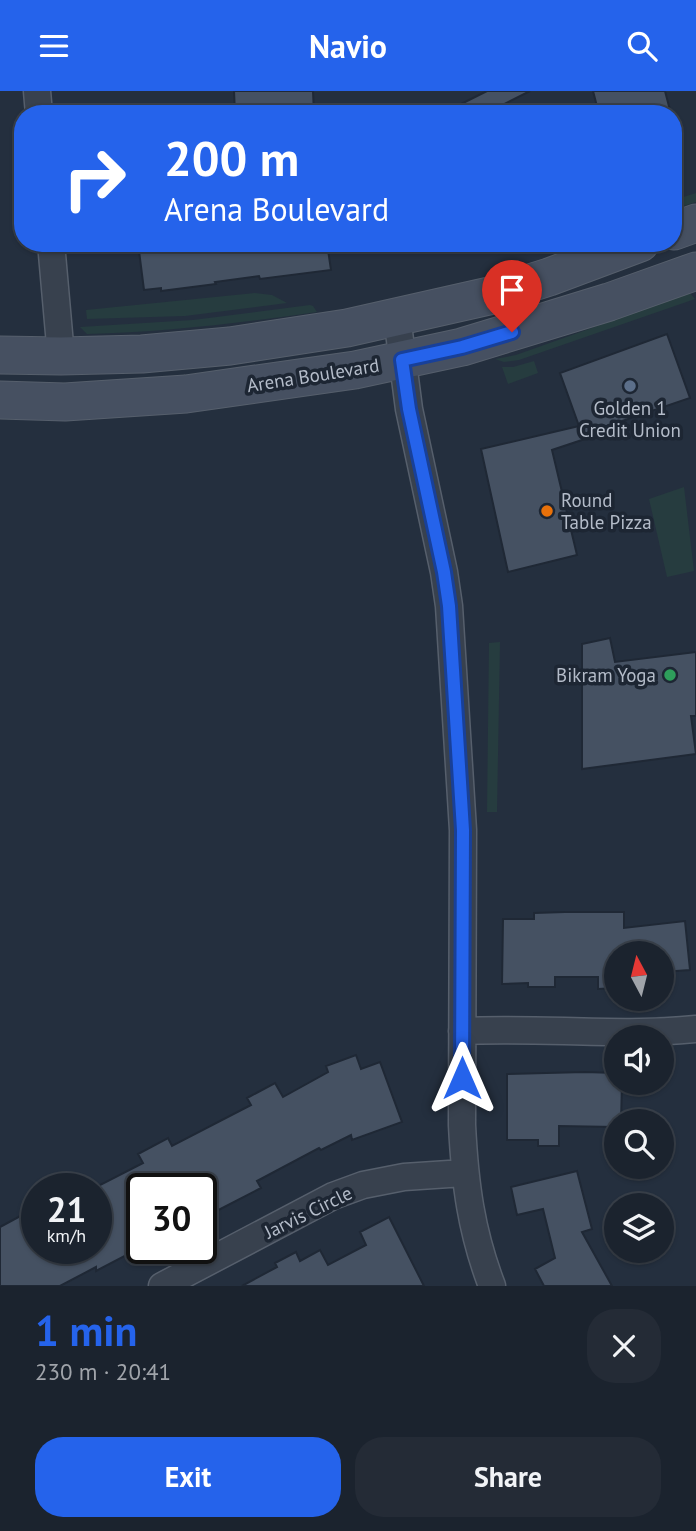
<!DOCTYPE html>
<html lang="en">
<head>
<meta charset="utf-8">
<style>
	body { margin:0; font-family:"PT Sans",sans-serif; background:#242b36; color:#f1f3f6; height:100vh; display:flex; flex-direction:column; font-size:26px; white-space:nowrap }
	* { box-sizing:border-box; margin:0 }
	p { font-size:23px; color:#a0a4aa }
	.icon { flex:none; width:38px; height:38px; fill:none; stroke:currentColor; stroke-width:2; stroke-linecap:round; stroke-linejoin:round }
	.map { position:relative; height:1195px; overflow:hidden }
	.panel { display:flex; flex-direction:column; background:#1b232e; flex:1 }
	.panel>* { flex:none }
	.top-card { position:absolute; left:14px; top:14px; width:668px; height:147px; border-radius:28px; box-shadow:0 2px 5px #0004,0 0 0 2px #39404a; background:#2563eb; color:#fff; overflow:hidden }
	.needle { width:46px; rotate:353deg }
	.buttons { position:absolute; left:604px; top:850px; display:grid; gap:14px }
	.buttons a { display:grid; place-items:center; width:70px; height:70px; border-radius:50%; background:#1b232e; box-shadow:0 2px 5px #0004,0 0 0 2px #39404a; font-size:35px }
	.speed { position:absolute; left:21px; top:1082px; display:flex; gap:14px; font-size:35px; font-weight:700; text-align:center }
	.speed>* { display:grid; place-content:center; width:91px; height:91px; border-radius:50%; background:#1b232e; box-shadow:0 2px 5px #0004,0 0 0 2px #39404a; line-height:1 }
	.speed small { font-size:18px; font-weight:400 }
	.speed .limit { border:4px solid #111; border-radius:10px; background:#fff; color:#111 }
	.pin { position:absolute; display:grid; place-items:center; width:60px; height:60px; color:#fff; margin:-72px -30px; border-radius:50% 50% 50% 0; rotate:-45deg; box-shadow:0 0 7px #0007 }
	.pin .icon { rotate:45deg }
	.me { position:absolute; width:77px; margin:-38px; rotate:0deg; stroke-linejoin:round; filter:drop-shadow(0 0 5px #0008) }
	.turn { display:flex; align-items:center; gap:24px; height:147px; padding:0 35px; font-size:32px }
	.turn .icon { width:91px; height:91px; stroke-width:2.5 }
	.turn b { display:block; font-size:49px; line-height:60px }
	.round { display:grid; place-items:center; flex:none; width:74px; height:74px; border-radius:28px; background:#242b36 }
	.head { display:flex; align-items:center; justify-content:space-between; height:119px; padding:0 35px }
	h1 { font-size:42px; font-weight:800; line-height:52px; color:#2563eb }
	.primary-button { display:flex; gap:14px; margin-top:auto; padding:14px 35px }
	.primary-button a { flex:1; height:80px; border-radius:28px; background:#2563eb; color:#fff; font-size:28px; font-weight:800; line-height:80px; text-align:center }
	.primary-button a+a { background:#242b36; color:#f1f3f6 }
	header { display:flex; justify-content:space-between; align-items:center; height:91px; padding:0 35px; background:#2563eb; color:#fff; font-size:32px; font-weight:800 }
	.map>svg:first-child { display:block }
</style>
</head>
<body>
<header><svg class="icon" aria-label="menu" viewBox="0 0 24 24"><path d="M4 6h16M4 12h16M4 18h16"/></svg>Navio<svg class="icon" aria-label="search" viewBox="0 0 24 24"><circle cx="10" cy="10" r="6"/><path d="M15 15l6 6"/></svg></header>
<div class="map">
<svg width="696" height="1195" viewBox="0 0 696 1195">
	<rect width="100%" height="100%" fill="#242f3e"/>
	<path fill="#263c3f" d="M 696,102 L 696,111 L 674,118 L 674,109 Z
		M 255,202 L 272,204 L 287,212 L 185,225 L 87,228 L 86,219 Z
		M 690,202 L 695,208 L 519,269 L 504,271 L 495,268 L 516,264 Z
		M 310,214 L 313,215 L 317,221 C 240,232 164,241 87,243 L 80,236 L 193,229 Z
		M 534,270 L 538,282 L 508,293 L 502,276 L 513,276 Z
		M 684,396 L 694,480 L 667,486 L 649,408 Z
		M 500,551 L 497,721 L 487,721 L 489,552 Z"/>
	<path fill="#455162" stroke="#1f2835" stroke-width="2" d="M 234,0 L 313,0 L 314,23 L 235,23 Z
		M 487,0 L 530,0 L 485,23 L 441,23 Z
		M 593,0 L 665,0 L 671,23 L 599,23 Z
		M 138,152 L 327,152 L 331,179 L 260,188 L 259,185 L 215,191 L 216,193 L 161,200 L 161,197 L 144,199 Z
		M 667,243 L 690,307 L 587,342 L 588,347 L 552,359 L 577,464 L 508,481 L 481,358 L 579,335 L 560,282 Z
		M 610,547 L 615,571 L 696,561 L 696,625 L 691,625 L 696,663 L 582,678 L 582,553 Z
		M 565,821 L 624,821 L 624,837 L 685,830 L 690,879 L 662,881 L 662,863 L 616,863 L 616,897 L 598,898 L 598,886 L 555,886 L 555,896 L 528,896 L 528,892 L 502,893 L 503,828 L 534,828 L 534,822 Z
		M 356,964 L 361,978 L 380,971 L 402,1031 L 352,1049 L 351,1044 L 321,1059 L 319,1057 L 257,1090 L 261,1097 L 201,1128 L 201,1097 L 142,1097 L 142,1156 L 96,1180 L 96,1176 L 60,1195 L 0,1195 L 0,1136 L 37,1116 L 37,1157 L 96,1157 L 96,1096 L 143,1072 L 138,1063 L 168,1047 L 172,1055 L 251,1014 L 247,1007 L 275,992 L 283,1006 L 328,981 L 326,975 Z
		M 585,981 L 616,982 L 616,992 L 622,992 L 621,1031 L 616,1031 L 616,1036 L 559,1035 L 559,1055 L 538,1055 L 538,1049 L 507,1049 L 507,983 Z
		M 577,1080 L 592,1138 L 582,1141 L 612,1195 L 544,1195 L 535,1178 L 555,1167 L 543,1118 L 517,1124 L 511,1096 Z
		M 389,1126 L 424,1195 L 242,1195 L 277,1176 L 275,1172 L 296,1161 L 300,1170 L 320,1159 L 328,1174 L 366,1154 L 360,1141 Z"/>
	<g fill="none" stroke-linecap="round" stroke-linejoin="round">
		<g stroke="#565f6c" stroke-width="29">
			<path id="street" d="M 37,0 L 39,23
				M 51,152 L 61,265
				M 397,226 L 409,318 L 444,481 L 449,515 L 463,739 L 462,1034 C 465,1093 471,1140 492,1195
				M 462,940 C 540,936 618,946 696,938
				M 162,1195 L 333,1105 L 363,1094 L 404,1086 L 464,1082"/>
		</g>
		<g stroke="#565f6c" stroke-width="39">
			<path id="secondary" d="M 674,140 L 696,132
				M 0,264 L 61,265 L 142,263 L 230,255 L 347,237 L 489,205 L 549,186 L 640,152
				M 0,309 L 65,311 L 186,303 L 355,279 L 462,256 L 609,211 L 696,180"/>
		</g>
		<use href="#street" stroke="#38414e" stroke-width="26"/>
		<use href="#secondary" stroke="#465061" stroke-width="37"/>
	</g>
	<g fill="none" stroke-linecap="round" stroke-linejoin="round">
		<g stroke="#184099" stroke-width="18">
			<path id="route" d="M 462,987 L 463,739 L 449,515 L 444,481 L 409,318 L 402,269 L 462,256 L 512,241"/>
		</g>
		<use href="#route" stroke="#2563eb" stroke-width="12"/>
	</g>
	<circle fill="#5c6f8a" stroke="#1d2633" stroke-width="2.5" cx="630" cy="295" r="7"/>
	<circle fill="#e8710a" stroke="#1d2633" stroke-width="2.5" cx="547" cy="420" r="7"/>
	<circle fill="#2e9e5b" stroke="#1d2633" stroke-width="2.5" cx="670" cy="584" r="7"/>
	<g text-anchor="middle" stroke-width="7" stroke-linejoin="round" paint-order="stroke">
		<g font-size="19" fill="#b4bcc9" stroke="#1d2633">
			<text transform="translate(313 284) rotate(-9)" y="7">Arena Boulevard</text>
			<text transform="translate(308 1121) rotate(-26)" y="7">Jarvis Circle</text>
		</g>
		<g font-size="19" fill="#b4bcc9" stroke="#1d2633">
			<text x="630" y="324">Golden 1<tspan x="630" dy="22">Credit Union</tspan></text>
			<text x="561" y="416" text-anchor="start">Round<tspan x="561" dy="22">Table Pizza</tspan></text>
			<text x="656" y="591" text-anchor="end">Bikram Yoga</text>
		</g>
	</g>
</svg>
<div class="buttons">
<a><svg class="needle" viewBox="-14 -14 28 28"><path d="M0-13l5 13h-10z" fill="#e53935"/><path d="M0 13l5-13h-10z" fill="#a0a4aa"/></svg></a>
<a><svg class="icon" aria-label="sound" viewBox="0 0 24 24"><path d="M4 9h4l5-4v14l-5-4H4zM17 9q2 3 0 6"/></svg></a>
<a><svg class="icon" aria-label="search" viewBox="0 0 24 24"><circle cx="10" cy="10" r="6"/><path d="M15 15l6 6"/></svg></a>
<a><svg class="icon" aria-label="layers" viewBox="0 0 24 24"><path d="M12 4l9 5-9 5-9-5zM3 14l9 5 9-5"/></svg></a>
</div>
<div class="speed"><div>21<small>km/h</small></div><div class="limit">30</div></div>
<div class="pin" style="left:512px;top:241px;background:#d93025"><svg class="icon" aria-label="arrive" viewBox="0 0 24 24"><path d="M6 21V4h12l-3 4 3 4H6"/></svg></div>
<svg class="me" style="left:462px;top:987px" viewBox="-20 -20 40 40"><path d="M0-17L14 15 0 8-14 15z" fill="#2563eb" stroke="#fff" stroke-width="4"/></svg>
<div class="top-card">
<div class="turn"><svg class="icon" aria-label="right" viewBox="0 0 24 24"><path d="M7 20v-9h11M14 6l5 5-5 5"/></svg><div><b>200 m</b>Arena Boulevard</div></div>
</div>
</div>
<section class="panel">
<div class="head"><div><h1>1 min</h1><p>230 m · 20:41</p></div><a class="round"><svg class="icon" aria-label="close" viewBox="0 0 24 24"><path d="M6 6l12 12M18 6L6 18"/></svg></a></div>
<div class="primary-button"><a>Exit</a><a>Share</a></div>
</section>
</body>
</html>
